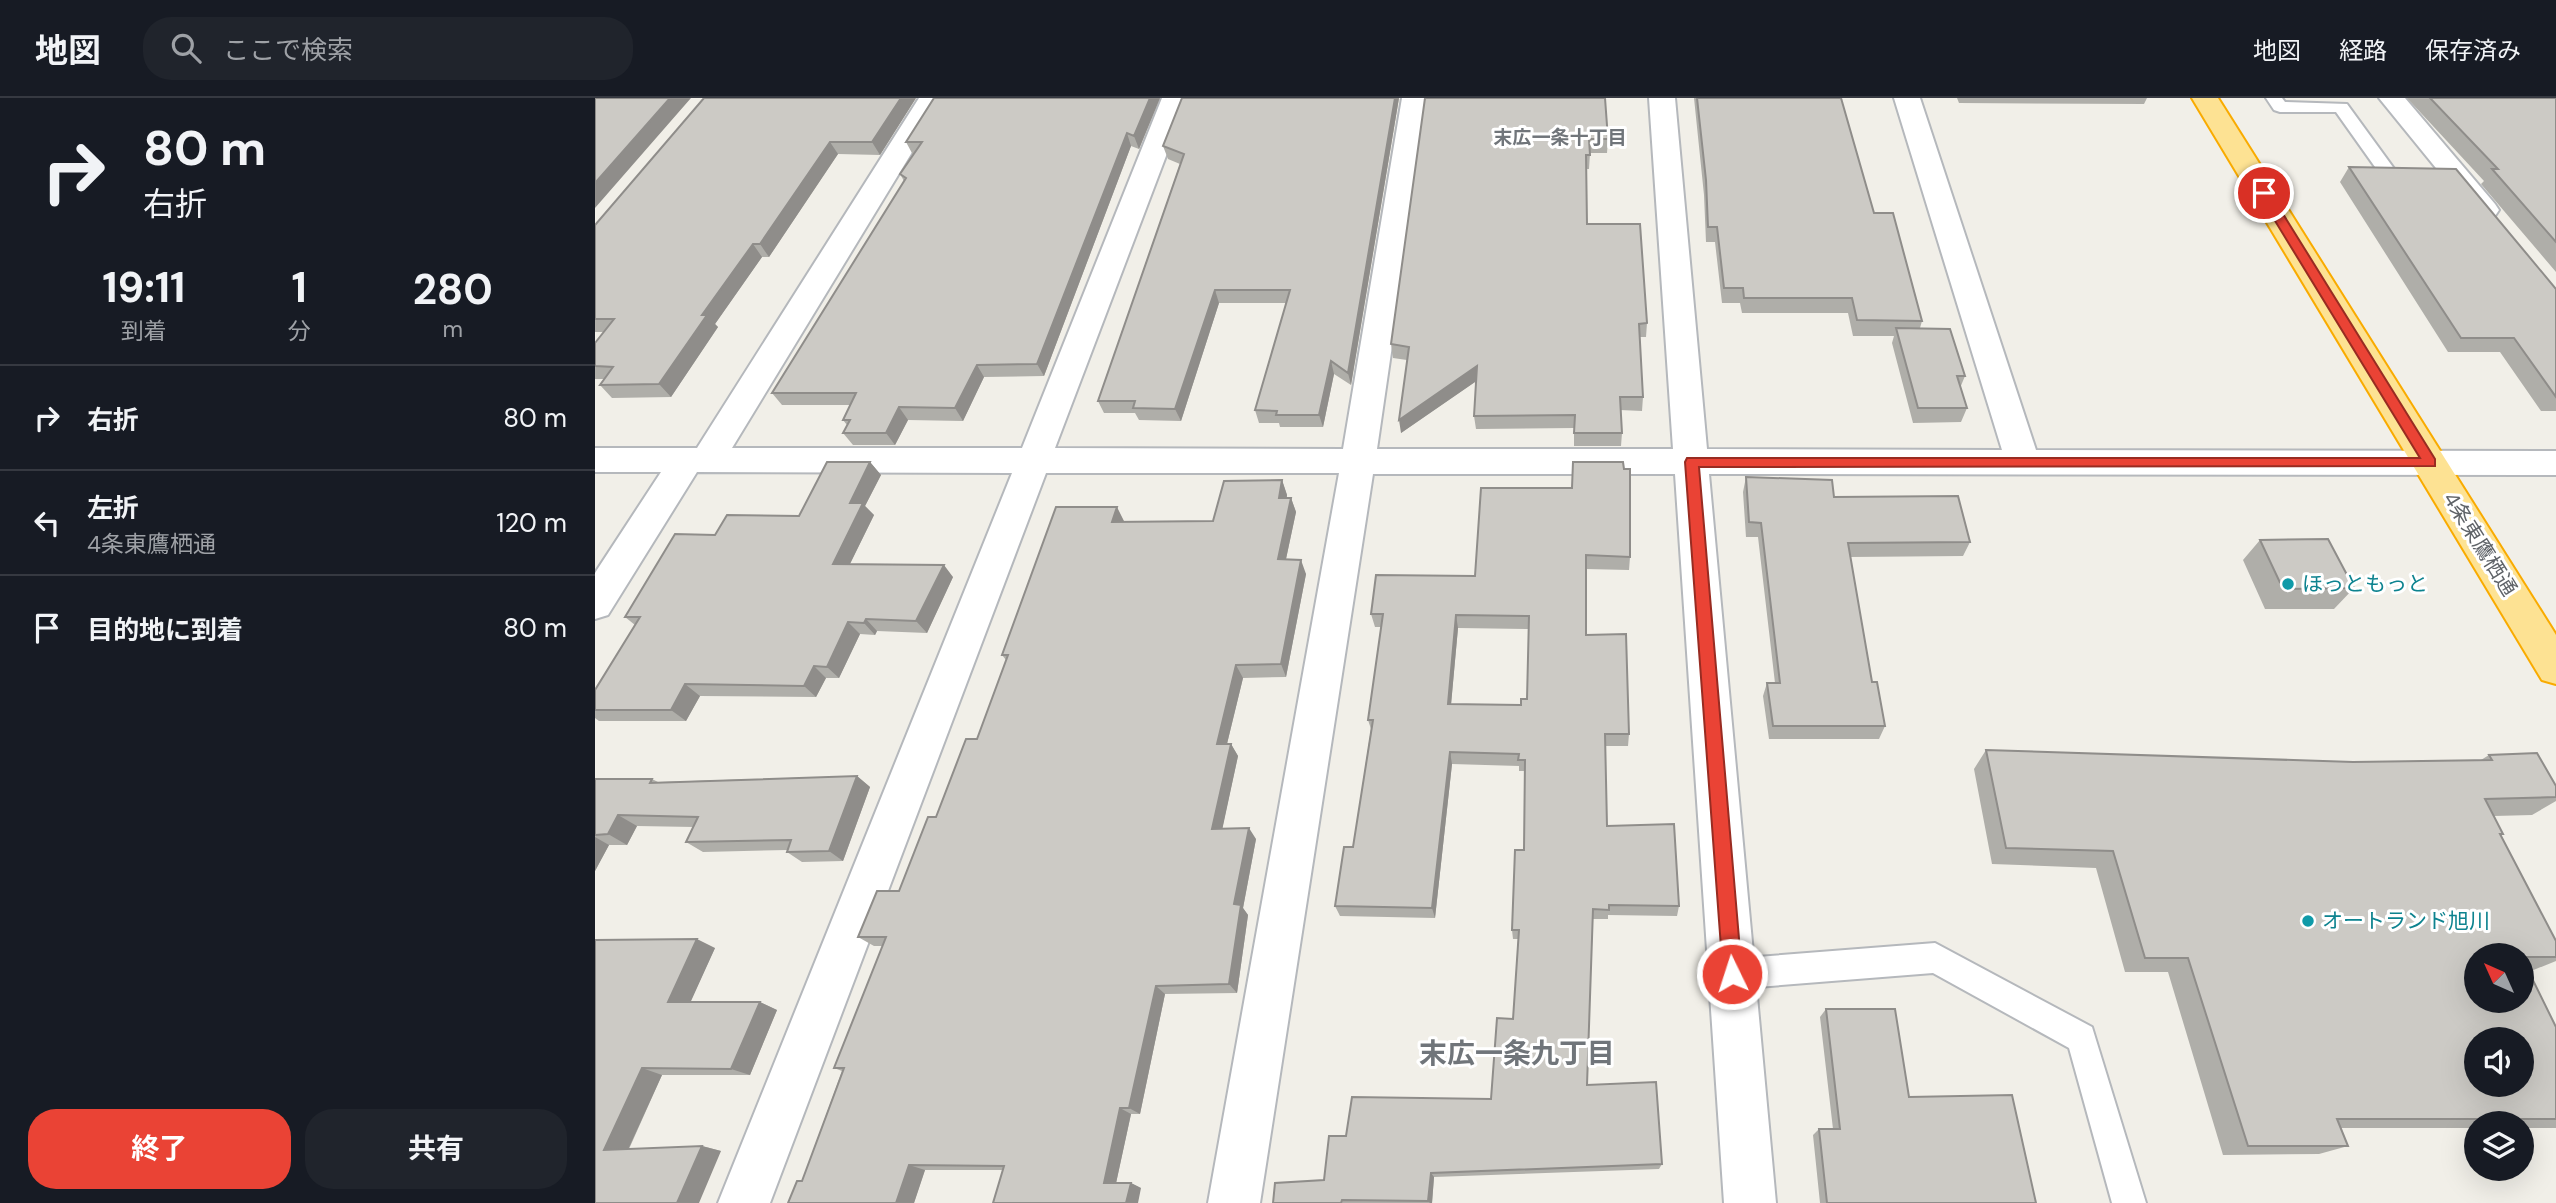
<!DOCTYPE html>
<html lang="ja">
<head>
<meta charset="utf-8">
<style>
	body { margin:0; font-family:"DM Sans","Noto Sans JP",sans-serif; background:#20242c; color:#f1f3f6; height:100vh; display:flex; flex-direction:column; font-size:26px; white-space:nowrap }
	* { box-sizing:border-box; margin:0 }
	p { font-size:23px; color:#9ea1a6 }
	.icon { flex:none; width:38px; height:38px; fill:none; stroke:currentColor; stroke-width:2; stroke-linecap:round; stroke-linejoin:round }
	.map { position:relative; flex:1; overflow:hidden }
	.drawer { display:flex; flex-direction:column; background:#171b24; width:595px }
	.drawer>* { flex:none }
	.top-card { background:#171b24; color:#f1f3f6; overflow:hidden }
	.needle { width:46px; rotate:315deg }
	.controls { position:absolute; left:1869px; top:845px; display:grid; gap:14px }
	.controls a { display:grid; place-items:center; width:70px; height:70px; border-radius:50%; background:#171b24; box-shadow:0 7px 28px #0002; font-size:35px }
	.pin { position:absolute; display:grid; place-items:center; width:60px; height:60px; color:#fff; margin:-30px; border:4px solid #fff; border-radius:50%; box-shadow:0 2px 7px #0007 }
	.me { position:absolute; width:77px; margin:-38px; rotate:356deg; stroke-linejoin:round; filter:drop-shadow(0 0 5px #0008) }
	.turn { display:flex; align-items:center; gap:24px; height:147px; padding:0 28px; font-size:32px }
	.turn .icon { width:91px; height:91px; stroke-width:2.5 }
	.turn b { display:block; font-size:49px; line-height:60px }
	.eta { display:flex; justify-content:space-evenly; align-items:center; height:119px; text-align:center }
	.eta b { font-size:42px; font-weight:700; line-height:49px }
	.cta { display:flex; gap:14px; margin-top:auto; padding:14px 28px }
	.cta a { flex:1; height:80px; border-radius:28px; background:#ea4335; color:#fff; font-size:28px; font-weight:700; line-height:80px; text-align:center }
	.cta a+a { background:#20242c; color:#f1f3f6 }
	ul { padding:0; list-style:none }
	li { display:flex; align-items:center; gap:21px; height:105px; padding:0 28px; border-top:2px solid #363941 }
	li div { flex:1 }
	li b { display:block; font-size:26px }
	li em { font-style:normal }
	header { display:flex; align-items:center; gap:42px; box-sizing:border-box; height:98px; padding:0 35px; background:#171b24; border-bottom:2px solid #363941 }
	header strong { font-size:33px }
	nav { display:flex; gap:38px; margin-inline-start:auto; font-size:24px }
	.search { width:490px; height:63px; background:#20242c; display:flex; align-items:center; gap:18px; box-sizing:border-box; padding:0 24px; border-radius:28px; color:#9ea1a6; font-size:26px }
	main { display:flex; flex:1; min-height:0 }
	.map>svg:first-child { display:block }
</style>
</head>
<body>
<header>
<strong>地図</strong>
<div class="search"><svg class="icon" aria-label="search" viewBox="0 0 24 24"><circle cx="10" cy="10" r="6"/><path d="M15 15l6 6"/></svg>ここで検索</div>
<nav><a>地図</a><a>経路</a><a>保存済み</a></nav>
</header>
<main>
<section class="drawer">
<div class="top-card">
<div class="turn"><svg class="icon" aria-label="right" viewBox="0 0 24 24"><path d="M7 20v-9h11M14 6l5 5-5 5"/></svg><div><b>80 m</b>右折</div></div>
</div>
<div class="eta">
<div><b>19:11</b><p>到着</p></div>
<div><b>1</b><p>分</p></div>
<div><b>280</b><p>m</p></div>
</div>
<ul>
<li><svg class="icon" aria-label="right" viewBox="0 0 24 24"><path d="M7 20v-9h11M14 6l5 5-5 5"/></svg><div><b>右折</b></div><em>80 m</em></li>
<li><svg class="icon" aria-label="left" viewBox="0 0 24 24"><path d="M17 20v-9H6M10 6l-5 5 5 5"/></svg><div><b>左折</b><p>4条東鷹栖通</p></div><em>120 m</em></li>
<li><svg class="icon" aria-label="arrive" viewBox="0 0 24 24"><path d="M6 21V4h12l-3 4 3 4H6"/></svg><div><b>目的地に到着</b></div><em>80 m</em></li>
</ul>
<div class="cta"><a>終了</a><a>共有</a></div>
</section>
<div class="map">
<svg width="1961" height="1105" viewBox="0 0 1961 1105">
	<rect width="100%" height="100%" fill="#f1efe8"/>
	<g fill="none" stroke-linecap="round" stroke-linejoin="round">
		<g stroke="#b5b8bc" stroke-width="4">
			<path id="lane" d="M 1671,0 L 1687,0 L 1690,4 L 1752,6 L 1800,72 L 1797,76 L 1785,76 L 1741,14 L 1685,14 L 1679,12 Z
				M 1340,845 L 1497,929 L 1551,1105 L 1517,1105 L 1474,950 L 1338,875 L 1137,891 L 1127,886 L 1122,876 L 1127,866 L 1137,861 Z"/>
		</g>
		<g stroke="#b5b8bc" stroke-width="4">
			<path id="street" d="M 324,0 L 350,0 L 137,350 L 427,350 L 567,0 L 593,0 L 460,350 L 748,351 L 807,0 L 833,0 L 782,351 L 1078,351 L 1054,0 L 1080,0 L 1112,351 L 1407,352 L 1299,0 L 1325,0 L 1441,352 L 1961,353 L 1961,377 L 1114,376 L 1181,1105 L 1129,1105 L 1080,376 L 778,376 L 665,1105 L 613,1105 L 744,375 L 451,375 L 175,1105 L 123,1105 L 417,375 L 102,374 L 13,517 L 0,521 L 0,475 L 66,374 L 0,374 L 0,350 L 102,350 Z
				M 1784,0 L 1810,0 L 1900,106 L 1904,112 L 1900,118 L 1890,120 L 1880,118 Z"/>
		</g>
		<g stroke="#f9ab00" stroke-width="4">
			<path id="highway" d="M 1597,0 L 1623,0 L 1961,537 L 1961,586 L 1947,582 Z"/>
		</g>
		<use href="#lane" fill="#fff" fill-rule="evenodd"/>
		<use href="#street" fill="#fff" fill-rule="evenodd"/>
		<use href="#highway" fill="#fde293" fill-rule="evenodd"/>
	</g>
	<path fill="#afaea9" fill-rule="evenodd" d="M 321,0 L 285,57 L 243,56 L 174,159 L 167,159 L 120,226 L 123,229 L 76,299 L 17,300 L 5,287 L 9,281 L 0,281 L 0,245 L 9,234 L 0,234 L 0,127 Z
		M 565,0 L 544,51 L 536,48 L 449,278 L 389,279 L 368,323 L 313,322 L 300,347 L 258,347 L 248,335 L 252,327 L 248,322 L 255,307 L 187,307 L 177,295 L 309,83 L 305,76 L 318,57 L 311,44 Z
		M 587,0 L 804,0 L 756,287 L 739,276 L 728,329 L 685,329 L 684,325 L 664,325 L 660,312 L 692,205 L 624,205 L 586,323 L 544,322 L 540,315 L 509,315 L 503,303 L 585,66 L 573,61 L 568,48 Z
		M 830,0 L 1013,41 L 1012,55 L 995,55 L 994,71 L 992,71 L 992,126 L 1052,225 L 1051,239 L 1045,239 L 1048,299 L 1047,313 L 1025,312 L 1027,335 L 1026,348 L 979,348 L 979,330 L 881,331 L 879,318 L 881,283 L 806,335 L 812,262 L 798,260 L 796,246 Z
		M 1099,0 L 1246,0 L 1279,115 L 1327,223 L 1325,230 L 1370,278 L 1365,290 L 1372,310 L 1366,324 L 1318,325 L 1297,245 L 1299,238 L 1258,238 L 1253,215 L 1147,215 L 1145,205 L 1127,205 L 1120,144 L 1111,144 L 1109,97 Z
		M 1362,0 L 1552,0 L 1549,6 L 1364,5 Z
		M 1812,0 L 1961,0 L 1961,174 L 1886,86 L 1889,83 Z
		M 1754,69 L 1961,191 L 1961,313 L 1946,313 L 1905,254 L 1853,254 L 1745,84 Z
		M 275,364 L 286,377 L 270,408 L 279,417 L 255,466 L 358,479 L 332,535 L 282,533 L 280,537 L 265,536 L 244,580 L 231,580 L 221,599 L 105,598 L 91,623 L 4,623 L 0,620 L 0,592 L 40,527 L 30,519 L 120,437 L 204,418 Z
		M 1151,379 L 1239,399 L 1375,444 L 1368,458 L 1255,459 L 1277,584 L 1290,628 L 1284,641 L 1174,641 L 1168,598 L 1172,585 L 1180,585 L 1163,439 L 1151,439 L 1148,394 Z
		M 687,382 L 692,397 L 692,400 L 696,400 L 701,414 L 691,461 L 711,476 L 691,579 L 648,580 L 632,646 L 636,646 L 643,658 L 627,731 L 661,741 L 648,810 L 653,817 L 642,895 L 570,896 L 545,1016 L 536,1016 L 521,1085 L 536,1085 L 546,1090 L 408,1072 L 330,1072 L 319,1105 L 193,1105 L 207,1083 L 247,973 L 239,970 L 288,848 L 279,848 L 263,839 L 304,793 L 382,641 L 411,562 L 407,557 L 529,424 L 618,423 Z
		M 886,390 L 1035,459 L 1034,472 L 991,471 L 991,537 L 1034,636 L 1033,648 L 1010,648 L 1012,728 L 1084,808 L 1082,818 L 1013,817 L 1013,821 L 998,821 L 992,987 L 1067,1066 L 1064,1071 L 839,1079 L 837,1105 L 678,1105 L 729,1082 L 751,1038 L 896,1001 L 918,921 L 923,841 L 918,841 L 917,832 L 929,752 L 930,673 L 924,673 L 924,668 L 857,666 L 840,820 L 745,818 L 740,808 L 758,749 L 776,631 L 773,622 L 786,529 L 780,529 L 776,516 L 880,478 ZM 863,530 L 934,531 L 932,601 L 926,607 L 856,606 Z
		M 1665,442 L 1759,490 L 1739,511 L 1670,511 L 1648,462 Z
		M 1391,652 L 1758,664 L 1886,662 L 1894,657 L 1961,688 L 1961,703 L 1937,717 L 1899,718 L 1908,736 L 1906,737 L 1961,843 L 1961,863 L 1936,873 L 1933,873 L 1961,929 L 1961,1030 L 1927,1030 L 1927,1026 L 1881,1026 L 1881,1030 L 1746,1030 L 1753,1048 L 1724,1056 L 1628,1057 L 1573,874 L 1530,874 L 1501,770 L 1397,766 L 1379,671 Z
		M 262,678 L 275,689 L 248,763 L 207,764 L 192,754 L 192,752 L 108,754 L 91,744 L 99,729 L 42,728 L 32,747 L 14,747 L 0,773 L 0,681 L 57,681 L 63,684 Z
		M 0,842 L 120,850 L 95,904 L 165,904 L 182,912 L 155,977 L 67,977 L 34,1051 L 107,1048 L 126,1053 L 0,1105 Z
		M 1231,911 L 1314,999 L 1441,1105 L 1225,1105 L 1218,1037 L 1224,1031 L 1238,1031 L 1225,919 Z"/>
	<path fill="#8f8d8a" d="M 75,0 L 96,0 L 0,110 L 0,85 Z
		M 306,0 L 321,0 L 285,57 L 277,44 Z
		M 555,0 L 565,0 L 544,51 L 539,38 Z
		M 800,0 L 804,0 L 756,287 L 753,275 Z
		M 532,35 L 536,48 L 449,278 L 442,266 Z
		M 235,44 L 243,56 L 174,159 L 165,146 Z
		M 158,146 L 167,159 L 120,226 L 123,229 L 76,299 L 64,286 L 107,217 Z
		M 620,192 L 624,205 L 586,323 L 580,311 Z
		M 736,263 L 739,276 L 728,329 L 724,317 Z
		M 382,267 L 389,279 L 368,323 L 360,310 Z
		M 882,268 L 883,282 L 806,335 L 804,322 Z
		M 304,309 L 313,322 L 300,347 L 291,335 Z
		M 275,364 L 286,377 L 270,408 L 279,417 L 249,478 L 238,466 L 255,405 Z
		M 687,382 L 692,397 L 689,414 L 684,400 Z
		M 696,400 L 701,414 L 688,475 L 683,461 Z
		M 522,409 L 529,423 L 517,424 Z
		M 706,462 L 711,476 L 691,579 L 686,566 Z
		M 349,467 L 358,479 L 332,535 L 321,523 Z
		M 861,517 L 863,530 L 855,618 L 853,606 Z
		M 271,521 L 282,533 L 280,537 L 269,525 Z
		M 253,524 L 265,536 L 244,580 L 232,569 Z
		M 641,567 L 648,580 L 629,658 L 622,646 Z
		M 219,568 L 231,580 L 221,599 L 209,588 Z
		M 90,586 L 105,598 L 91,623 L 76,612 Z
		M 636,646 L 643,658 L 625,742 L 617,731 Z
		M 855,654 L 857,666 L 840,820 L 837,810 Z
		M 262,678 L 275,689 L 248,763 L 234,753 Z
		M 23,717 L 42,728 L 32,747 L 13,736 Z
		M 654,730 L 661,741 L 648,810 L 653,817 L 642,895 L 634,886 L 639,806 Z
		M 0,739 L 14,747 L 0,773 Z
		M 102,841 L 120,850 L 92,912 L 73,904 Z
		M 561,888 L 570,896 L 545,1016 L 534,1010 Z
		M 165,904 L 182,912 L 155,977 L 136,971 Z
		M 47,970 L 67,977 L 31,1056 L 9,1052 Z
		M 525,1010 L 536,1016 L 520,1090 L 509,1085 Z
		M 107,1048 L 126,1053 L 104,1105 L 82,1105 Z
		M 314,1067 L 330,1072 L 319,1105 L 301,1105 Z
		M 836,1075 L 839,1079 L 837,1105 L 835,1105 L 833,1103 Z
		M 536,1085 L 546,1090 L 543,1105 L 531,1105 Z"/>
	<path fill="#cccac5" stroke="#8f8d8a" stroke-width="2" fill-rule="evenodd" d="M 0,0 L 75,0 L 0,85 Z
		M 109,0 L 306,0 L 277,44 L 235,44 L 165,146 L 158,146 L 107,217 L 112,217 L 64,286 L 5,287 L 18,269 L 0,268 L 0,245 L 19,221 L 0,221 L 0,127 Z
		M 339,0 L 555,0 L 539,38 L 532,35 L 442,266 L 382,267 L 360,310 L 304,309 L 291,335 L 248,335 L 255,322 L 248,322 L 261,295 L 177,295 L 311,80 L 305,76 L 327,44 L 311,44 Z
		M 587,0 L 800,0 L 753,275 L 736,263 L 724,317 L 681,317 L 682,313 L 660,312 L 695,192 L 620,192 L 580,311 L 538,310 L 540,303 L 503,303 L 589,56 L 568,48 Z
		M 830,0 L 1010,0 L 1013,41 L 994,41 L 995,57 L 991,57 L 992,126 L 1045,126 L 1052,225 L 1044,226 L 1048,299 L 1025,299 L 1027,335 L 979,335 L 980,317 L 879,318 L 882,268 L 804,322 L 814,249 L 796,246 Z
		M 1102,0 L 1246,0 L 1279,115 L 1298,115 L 1327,223 L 1262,222 L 1257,200 L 1149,200 L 1148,190 L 1129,190 L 1122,129 L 1113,129 L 1111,82 Z
		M 1835,0 L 1961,0 L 1961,144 L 1897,71 L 1903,71 Z
		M 1754,69 L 1861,71 L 1961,191 L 1961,299 L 1919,240 L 1866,240 Z
		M 1301,230 L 1355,231 L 1370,278 L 1362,278 L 1372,310 L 1323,310 Z
		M 232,364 L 275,364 L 255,405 L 268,405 L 238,466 L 349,467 L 321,523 L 271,521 L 269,525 L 253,524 L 232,569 L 219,568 L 209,588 L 90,586 L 76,612 L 0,612 L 0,592 L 45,519 L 30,519 L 80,436 L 120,437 L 132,417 L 204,418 Z
		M 978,364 L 1028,364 L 1029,371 L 1035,371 L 1035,459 L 991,457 L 991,537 L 1031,536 L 1034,636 L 1010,636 L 1012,728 L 1079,726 L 1084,808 L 1014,807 L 1014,812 L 998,811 L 992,987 L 1061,984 L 1067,1066 L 836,1075 L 833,1103 L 747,1102 L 746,1105 L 678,1105 L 680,1085 L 729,1082 L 734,1038 L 751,1038 L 757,999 L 896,1001 L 902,920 L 918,921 L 924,832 L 917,832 L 920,752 L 929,752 L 930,662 L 923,662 L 924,656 L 855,654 L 837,810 L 740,808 L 749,749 L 758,749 L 778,622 L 773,622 L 788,516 L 776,516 L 781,477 L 880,478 L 886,390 L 977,390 ZM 861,517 L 934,518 L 932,601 L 926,601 L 926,607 L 853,606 Z
		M 1151,379 L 1237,382 L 1239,399 L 1363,398 L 1375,444 L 1253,445 L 1277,584 L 1282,584 L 1290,628 L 1178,628 L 1172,585 L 1185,585 L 1166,425 L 1154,424 Z
		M 687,382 L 684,400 L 696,400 L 683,461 L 706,462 L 686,566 L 641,567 L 622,646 L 636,646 L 617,731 L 654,730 L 639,806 L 646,807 L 634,886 L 561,888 L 534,1010 L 525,1010 L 509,1085 L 536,1085 L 531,1105 L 398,1105 L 409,1068 L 314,1067 L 301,1105 L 193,1105 L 202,1083 L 207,1083 L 249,970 L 239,970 L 291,839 L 263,839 L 282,793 L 304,793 L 333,719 L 341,719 L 371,641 L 382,641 L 413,557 L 407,557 L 461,409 L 522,409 L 517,424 L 618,423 L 629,383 Z
		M 1733,441 L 1759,490 L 1688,491 L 1665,442 Z
		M 1391,652 L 1758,664 L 1897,662 L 1894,657 L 1942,655 L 1961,688 L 1961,699 L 1890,701 L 1908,736 L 1905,736 L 1961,843 L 1961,859 L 1927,859 L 1927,858 L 1881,858 L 1881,903 L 1927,903 L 1927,860 L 1961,929 L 1961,1021 L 1742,1021 L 1753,1048 L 1653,1048 L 1593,860 L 1550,860 L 1518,753 L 1411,750 ZM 1881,942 L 1927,942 L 1927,987 L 1881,987 Z
		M 262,678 L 234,753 L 192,754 L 196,742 L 91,744 L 103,719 L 23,717 L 13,736 L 0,737 L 0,681 L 57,681 L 55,685 Z
		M 102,841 L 73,904 L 165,904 L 136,971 L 47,970 L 9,1052 L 107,1048 L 82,1105 L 0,1105 L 0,842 Z
		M 1231,911 L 1300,911 L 1314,999 L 1417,997 L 1441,1105 L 1232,1105 L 1224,1031 L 1245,1031 Z"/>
	<path fill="#ea4335" stroke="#982c22" stroke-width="2" d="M 1665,93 L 1675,95 L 1840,361 L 1840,368 L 1104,369 L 1147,876 L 1144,883 L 1137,885 L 1130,883 L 1128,876 L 1090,364 L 1092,360 L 1825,360 L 1663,95 Z"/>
	<g fill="#0f9aa8" stroke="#fff" stroke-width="2.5">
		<circle cx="1693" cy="486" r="7"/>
		<circle cx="1713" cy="823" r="7"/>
	</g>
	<g text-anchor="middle" stroke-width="6" stroke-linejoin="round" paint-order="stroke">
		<g font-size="19" font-weight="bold" fill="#70757a" stroke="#fff">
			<text x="965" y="46">末広一条十丁目</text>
		</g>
		<g font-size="21" fill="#5f6368" stroke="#fff">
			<text transform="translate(1885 446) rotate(58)" y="7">4条東鷹栖通</text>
		</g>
		<g font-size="21" fill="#0d838f" stroke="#fff" text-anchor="start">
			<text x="1707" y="493">ほっともっと</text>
			<text x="1727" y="830">オートランド旭川</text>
		</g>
		<g font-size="28" font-weight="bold" fill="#70757a" stroke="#fff">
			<text x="922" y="965">末広一条九丁目</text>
		</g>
	</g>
</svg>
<div class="controls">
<a><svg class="needle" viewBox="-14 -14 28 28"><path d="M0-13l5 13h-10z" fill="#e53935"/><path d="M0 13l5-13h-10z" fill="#9ea1a6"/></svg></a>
<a><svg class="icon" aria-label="sound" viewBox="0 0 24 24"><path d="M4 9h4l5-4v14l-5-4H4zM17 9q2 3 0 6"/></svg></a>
<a><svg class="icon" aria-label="layers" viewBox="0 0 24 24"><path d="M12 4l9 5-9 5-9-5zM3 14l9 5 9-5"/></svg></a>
</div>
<div class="pin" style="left:1669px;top:95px;background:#d93025"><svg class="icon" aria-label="arrive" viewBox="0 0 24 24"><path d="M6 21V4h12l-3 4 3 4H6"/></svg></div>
<svg class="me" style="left:1137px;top:876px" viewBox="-20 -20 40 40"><circle r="17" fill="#ea4335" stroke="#fff" stroke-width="3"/><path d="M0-11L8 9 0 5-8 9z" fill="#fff"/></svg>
</div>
</main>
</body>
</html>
